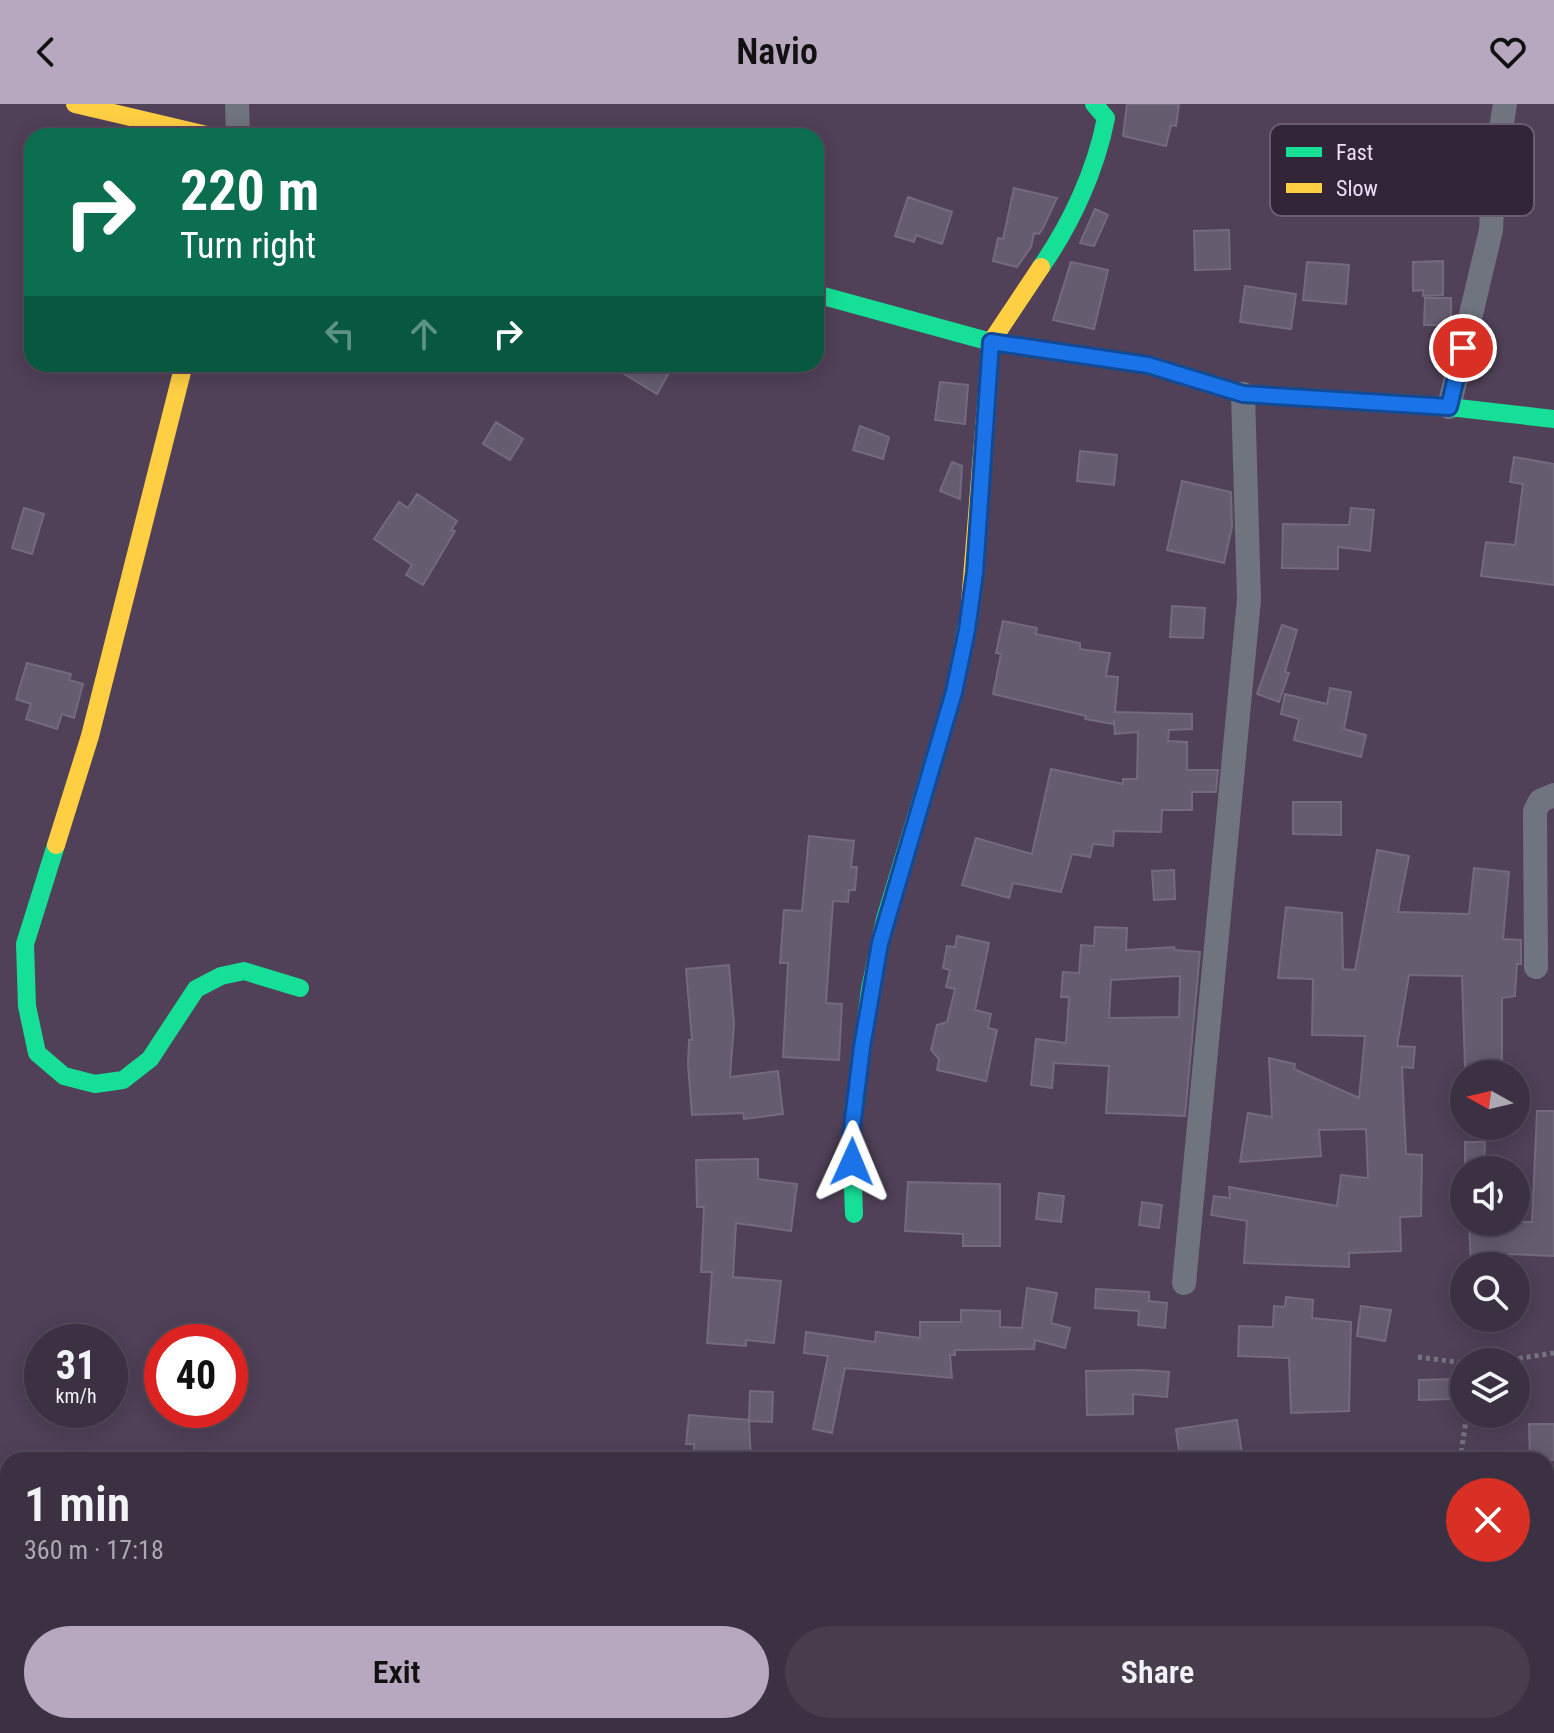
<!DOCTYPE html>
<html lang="en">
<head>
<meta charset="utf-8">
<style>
	body { margin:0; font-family:"Roboto Condensed",sans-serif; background:#473d4d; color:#f1f3f6; height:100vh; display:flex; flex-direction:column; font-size:30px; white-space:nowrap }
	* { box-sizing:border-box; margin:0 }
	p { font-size:26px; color:#aca9b2 }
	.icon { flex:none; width:44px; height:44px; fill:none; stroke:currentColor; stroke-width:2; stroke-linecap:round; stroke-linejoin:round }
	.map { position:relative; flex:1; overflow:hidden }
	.drawer { position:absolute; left:0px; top:1348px; width:1554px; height:282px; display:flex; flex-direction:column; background:#3c3142; border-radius:24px 24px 0 0; box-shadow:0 4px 20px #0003,0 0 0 2px #554c5b }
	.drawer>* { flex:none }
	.guide { position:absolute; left:24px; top:24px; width:800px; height:244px; border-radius:24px; box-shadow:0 4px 20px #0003,0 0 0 2px #554c5b; background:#0b6e4f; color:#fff; overflow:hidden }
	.needle { width:52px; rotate:278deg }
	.controls { position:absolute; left:1450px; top:956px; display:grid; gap:16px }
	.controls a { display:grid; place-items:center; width:80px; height:80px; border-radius:50%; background:#3c3142; box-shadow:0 4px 20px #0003,0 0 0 2px #554c5b; font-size:40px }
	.speed { position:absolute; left:24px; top:1220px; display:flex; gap:16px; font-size:40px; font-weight:700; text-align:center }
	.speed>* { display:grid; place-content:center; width:104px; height:104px; border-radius:50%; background:#3c3142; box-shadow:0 4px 20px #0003,0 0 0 2px #554c5b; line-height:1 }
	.speed small { font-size:20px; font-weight:400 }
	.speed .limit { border:12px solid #d22; background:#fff; color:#111 }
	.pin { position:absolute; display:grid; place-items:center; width:68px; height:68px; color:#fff; margin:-34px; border:4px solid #fff; border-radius:50%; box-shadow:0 2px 8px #0007 }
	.me { position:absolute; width:88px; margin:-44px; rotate:1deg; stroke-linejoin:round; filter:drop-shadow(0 0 6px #0008) }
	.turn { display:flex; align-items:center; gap:28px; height:168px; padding:0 24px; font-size:36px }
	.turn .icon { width:104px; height:104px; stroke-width:2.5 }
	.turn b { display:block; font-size:56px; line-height:68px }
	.lanes { display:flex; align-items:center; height:76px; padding:0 24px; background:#0003; justify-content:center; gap:40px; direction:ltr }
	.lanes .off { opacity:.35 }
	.round { display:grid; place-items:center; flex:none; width:84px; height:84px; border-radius:42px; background:#473d4d }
	.overview { display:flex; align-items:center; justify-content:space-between; height:136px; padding:0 24px }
	h1 { font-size:48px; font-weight:600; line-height:60px }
	.primary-button { display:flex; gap:16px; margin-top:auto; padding:16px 24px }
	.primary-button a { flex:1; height:92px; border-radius:48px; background:#b7a7bf; color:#111; font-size:32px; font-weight:600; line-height:92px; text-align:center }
	.primary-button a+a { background:#473d4d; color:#f1f3f6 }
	header { display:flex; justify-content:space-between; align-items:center; height:104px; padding:0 24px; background:#b7a7bf; color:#111; font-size:36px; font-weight:600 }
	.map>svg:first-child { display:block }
</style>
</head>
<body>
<header><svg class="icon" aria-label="back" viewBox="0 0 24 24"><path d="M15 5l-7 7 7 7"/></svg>Navio<svg class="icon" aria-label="heart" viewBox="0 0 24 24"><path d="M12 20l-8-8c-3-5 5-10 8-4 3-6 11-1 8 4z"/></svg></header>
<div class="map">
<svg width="1554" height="1629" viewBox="0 0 1554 1629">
	<rect width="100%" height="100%" fill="#504158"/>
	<path fill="#655c70" stroke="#736a7e" stroke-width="2" fill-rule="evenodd" d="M 1127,0 L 1179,0 L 1176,22 L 1171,21 L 1166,42 L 1123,32 Z
		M 1014,84 L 1057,94 L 1043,124 L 1039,130 L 1034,129 L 1031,143 L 1017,163 L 993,157 L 998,134 L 1003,135 Z
		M 908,93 L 952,108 L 942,140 L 916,131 L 914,138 L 895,132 Z
		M 1095,105 L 1108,111 L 1094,142 L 1080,139 Z
		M 1229,126 L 1230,165 L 1195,166 L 1194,127 Z
		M 1443,157 L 1443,191 L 1423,192 L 1423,186 L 1413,187 L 1413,158 Z
		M 1071,158 L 1108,166 L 1094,225 L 1053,216 Z
		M 1307,158 L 1349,161 L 1346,200 L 1303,196 Z
		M 1245,182 L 1296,190 L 1291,225 L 1240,218 Z
		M 1425,194 L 1451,194 L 1451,221 L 1424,221 Z
		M 608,260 L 674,260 L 657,290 Z
		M 940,278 L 968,281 L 965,320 L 935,316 Z
		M 496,318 L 523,335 L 510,356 L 483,340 Z
		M 860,322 L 889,333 L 883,355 L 853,346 Z
		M 1080,347 L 1117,351 L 1114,381 L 1077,377 Z
		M 1514,353 L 1554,360 L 1554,481 L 1481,472 L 1486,438 L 1515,441 L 1523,380 L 1510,378 Z
		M 952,358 L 962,362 L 960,395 L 940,387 Z
		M 1182,377 L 1231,388 L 1232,423 L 1224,459 L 1167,446 Z
		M 417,390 L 457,417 L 451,426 L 455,427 L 423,481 L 406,471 L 412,461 L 374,435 L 399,398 L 408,404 Z
		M 24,404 L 44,410 L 32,450 L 12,444 Z
		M 1351,404 L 1374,406 L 1370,447 L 1338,443 L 1338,465 L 1282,464 L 1283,420 L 1349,421 Z
		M 1172,502 L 1205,504 L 1203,534 L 1170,533 Z
		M 1003,517 L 1037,524 L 1036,530 L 1080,539 L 1080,545 L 1110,549 L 1106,572 L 1118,573 L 1115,608 L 1192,610 L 1192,625 L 1169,626 L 1168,637 L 1187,638 L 1187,666 L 1218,666 L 1216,688 L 1192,688 L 1192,706 L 1162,706 L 1161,728 L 1114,727 L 1113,742 L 1093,740 L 1090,753 L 1072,750 L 1061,788 L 1013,779 L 1009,794 L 962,781 L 976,734 L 1032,750 L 1051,665 L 1123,680 L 1123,675 L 1137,675 L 1138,628 L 1115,630 L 1114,616 L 1113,620 L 1085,615 L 1086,612 L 993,590 L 1001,550 L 996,549 Z
		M 1282,521 L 1297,526 L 1285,568 L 1289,569 L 1279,598 L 1257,590 Z
		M 27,559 L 71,570 L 69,576 L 83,580 L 74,614 L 62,610 L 57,625 L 26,615 L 31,600 L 16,595 Z
		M 1330,584 L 1351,588 L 1344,625 L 1366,631 L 1361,653 L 1294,636 L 1299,615 L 1281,610 L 1285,590 L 1327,600 Z
		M 1293,698 L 1341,698 L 1341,731 L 1293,730 Z
		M 809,732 L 854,737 L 851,763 L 857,763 L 855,786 L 849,786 L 848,798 L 833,797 L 826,899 L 842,900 L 839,956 L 783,953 L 788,859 L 780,859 L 784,806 L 802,807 Z
		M 1377,746 L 1409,752 L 1398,808 L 1469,810 L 1474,764 L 1509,768 L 1503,835 L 1521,836 L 1521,860 L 1517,860 L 1515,892 L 1502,894 L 1502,962 L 1465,963 L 1462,872 L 1409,871 L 1397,942 L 1415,943 L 1413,964 L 1402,963 L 1406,1050 L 1422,1051 L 1421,1112 L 1400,1113 L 1401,1147 L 1349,1149 L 1349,1163 L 1244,1159 L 1247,1117 L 1211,1111 L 1214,1092 L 1230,1094 L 1229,1083 L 1337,1102 L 1341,1071 L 1368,1074 L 1366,1025 L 1319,1026 L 1321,1052 L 1240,1058 L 1248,1009 L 1272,1013 L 1269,954 L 1295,960 L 1294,965 L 1359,994 L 1365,932 L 1312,931 L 1313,875 L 1278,874 L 1286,803 L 1342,809 L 1343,865 L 1355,866 Z
		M 1174,766 L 1175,795 L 1154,796 L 1152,767 Z
		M 1095,823 L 1127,824 L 1126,846 L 1174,843 L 1175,846 L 1200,848 L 1185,1012 L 1106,1009 L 1109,962 L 1054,959 L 1052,984 L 1031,981 L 1036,935 L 1066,939 L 1069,893 L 1061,893 L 1063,868 L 1079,869 L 1081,841 L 1094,842 ZM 1180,872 L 1179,913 L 1109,914 L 1111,876 Z
		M 957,832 L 989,839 L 975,906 L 991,910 L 988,924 L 997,926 L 986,977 L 937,966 L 939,955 L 931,946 L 937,921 L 947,918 L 955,885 L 946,883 L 950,866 L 943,864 L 947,842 L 955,843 Z
		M 729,861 L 734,920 L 730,973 L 778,967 L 783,1010 L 744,1015 L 743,1009 L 692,1011 L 688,960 L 689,936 L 692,936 L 686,865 Z
		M 1537,1007 L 1554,1007 L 1554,1152 L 1509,1150 L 1510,1162 L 1471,1162 L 1469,1118 L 1532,1118 Z
		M 1465,1038 L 1485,1038 L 1484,1066 L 1465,1066 Z
		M 758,1055 L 758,1075 L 797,1080 L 791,1127 L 736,1119 L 733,1173 L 781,1177 L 774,1239 L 746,1236 L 746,1242 L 707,1239 L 712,1168 L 701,1168 L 704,1103 L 697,1103 L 696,1056 Z
		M 908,1078 L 1000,1080 L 1000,1142 L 963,1142 L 963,1130 L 905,1127 Z
		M 1039,1089 L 1064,1092 L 1061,1118 L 1036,1115 Z
		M 1142,1098 L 1162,1101 L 1159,1124 L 1139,1121 Z
		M 1027,1184 L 1057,1189 L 1051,1219 L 1070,1224 L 1065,1244 L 1035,1236 L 1034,1245 L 955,1246 L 955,1251 L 950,1251 L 952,1274 L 845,1264 L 832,1329 L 813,1325 L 828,1252 L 804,1249 L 806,1228 L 875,1238 L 876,1228 L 920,1234 L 920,1218 L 961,1218 L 961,1206 L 1000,1207 L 1000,1223 L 1022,1224 Z
		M 1096,1185 L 1149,1188 L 1149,1197 L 1167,1199 L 1165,1224 L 1138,1221 L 1139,1207 L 1095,1204 Z
		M 1286,1193 L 1313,1196 L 1312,1214 L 1351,1218 L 1349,1307 L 1291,1309 L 1289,1254 L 1238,1252 L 1239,1222 L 1273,1223 L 1274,1202 L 1285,1203 Z
		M 1361,1202 L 1391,1206 L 1385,1237 L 1357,1232 Z
		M 1142,1266 L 1169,1268 L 1167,1293 L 1133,1290 L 1133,1310 L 1087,1311 L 1086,1267 Z
		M 1453,1275 L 1454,1295 L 1419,1296 L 1419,1276 Z
		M 750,1287 L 773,1288 L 772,1318 L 749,1317 L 751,1356 L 694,1356 L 694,1340 L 686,1340 L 689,1311 L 749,1316 Z
		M 1237,1316 L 1243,1356 L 1180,1356 L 1176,1325 Z
		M 1529,1320 L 1554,1320 L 1554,1356 L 1530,1356 Z"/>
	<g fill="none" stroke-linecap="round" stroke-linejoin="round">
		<path stroke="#757481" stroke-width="5" stroke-dasharray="4 4" stroke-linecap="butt" d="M 1418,1253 L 1464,1259
			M 1495,1258 L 1554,1249
			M 1460,1356 L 1467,1310
			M 1467,1629 L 1470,1622"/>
		<path stroke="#6f747f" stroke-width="24" d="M 237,0 L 238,32
			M 1449,303 L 1491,126 L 1494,67 L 1505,0
			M 1536,863 L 1535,707 L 1540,697 L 1554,691
			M 1184,1179 L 1249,495 L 1243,290"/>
		<path stroke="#16e098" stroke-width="18" d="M 1041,163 C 1071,120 1096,66 1106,14 L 1094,0
			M 816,190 L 991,238 L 1148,261 L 1243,290 L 1449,303 L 1554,315
			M 56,741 L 25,840 L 27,902 L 37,949 L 64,972 L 95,980 L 123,976 L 150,955 L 196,885 L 221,872 L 244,867 L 300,884
			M 854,1110 L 851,1032 L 870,885 L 885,815 L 954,588 L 969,511"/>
		<path stroke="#ffcf43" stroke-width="18" d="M 75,0 L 211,32
			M 969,511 L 991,238 L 1041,163
			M 56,741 L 90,632 L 184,260"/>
	</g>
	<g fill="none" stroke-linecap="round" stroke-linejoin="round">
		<g stroke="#114b97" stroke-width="20">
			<path id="route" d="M 852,1058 L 851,1032 L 862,943 L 880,839 L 954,588 L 967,526 L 975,468 L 991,238 L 1148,261 L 1243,290 L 1449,303 L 1463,244"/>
		</g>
		<use href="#route" stroke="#1a73e8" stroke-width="14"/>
	</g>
	<rect x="1270" y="20" width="264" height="92" rx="12" fill="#322538" stroke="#6a5c71" stroke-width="2"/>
	<rect x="1286" y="43" width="36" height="10" fill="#16e098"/>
	<rect x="1286" y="79" width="36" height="10" fill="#ffcf43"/>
	<g font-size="22" fill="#eedef7">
		<text x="1336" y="56">Fast</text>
		<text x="1336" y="92">Slow</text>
	</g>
</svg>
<div class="controls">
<a><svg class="needle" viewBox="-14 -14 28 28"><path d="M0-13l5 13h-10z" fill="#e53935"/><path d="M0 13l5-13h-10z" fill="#aca9b2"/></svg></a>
<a><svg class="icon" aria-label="sound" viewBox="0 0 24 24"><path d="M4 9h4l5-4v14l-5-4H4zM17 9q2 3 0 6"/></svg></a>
<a><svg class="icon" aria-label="search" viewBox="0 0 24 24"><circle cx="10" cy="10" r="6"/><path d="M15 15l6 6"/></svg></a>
<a><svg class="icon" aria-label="layers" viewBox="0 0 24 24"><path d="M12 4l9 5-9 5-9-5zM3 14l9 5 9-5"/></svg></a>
</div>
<div class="speed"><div>31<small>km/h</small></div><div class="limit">40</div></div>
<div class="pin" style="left:1463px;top:244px;background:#d93025"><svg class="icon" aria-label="arrive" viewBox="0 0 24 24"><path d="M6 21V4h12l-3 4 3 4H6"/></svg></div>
<svg class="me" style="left:852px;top:1058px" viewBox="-20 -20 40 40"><path d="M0-17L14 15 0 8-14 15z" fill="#1a73e8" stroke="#fff" stroke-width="4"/></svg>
<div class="guide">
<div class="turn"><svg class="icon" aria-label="right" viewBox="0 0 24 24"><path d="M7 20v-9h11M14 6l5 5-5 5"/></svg><div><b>220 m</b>Turn right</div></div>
<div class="lanes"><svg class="icon off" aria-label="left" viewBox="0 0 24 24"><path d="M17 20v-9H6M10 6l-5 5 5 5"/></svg><svg class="icon off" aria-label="ahead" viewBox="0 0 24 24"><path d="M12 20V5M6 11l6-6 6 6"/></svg><svg class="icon" aria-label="right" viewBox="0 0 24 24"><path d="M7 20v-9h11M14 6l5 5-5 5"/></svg></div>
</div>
<section class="drawer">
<div class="overview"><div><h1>1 min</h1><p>360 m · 17:18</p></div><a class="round" style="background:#d93025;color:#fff"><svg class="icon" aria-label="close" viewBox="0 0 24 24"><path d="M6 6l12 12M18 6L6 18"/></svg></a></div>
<div class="primary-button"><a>Exit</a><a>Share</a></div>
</section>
</div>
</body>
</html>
